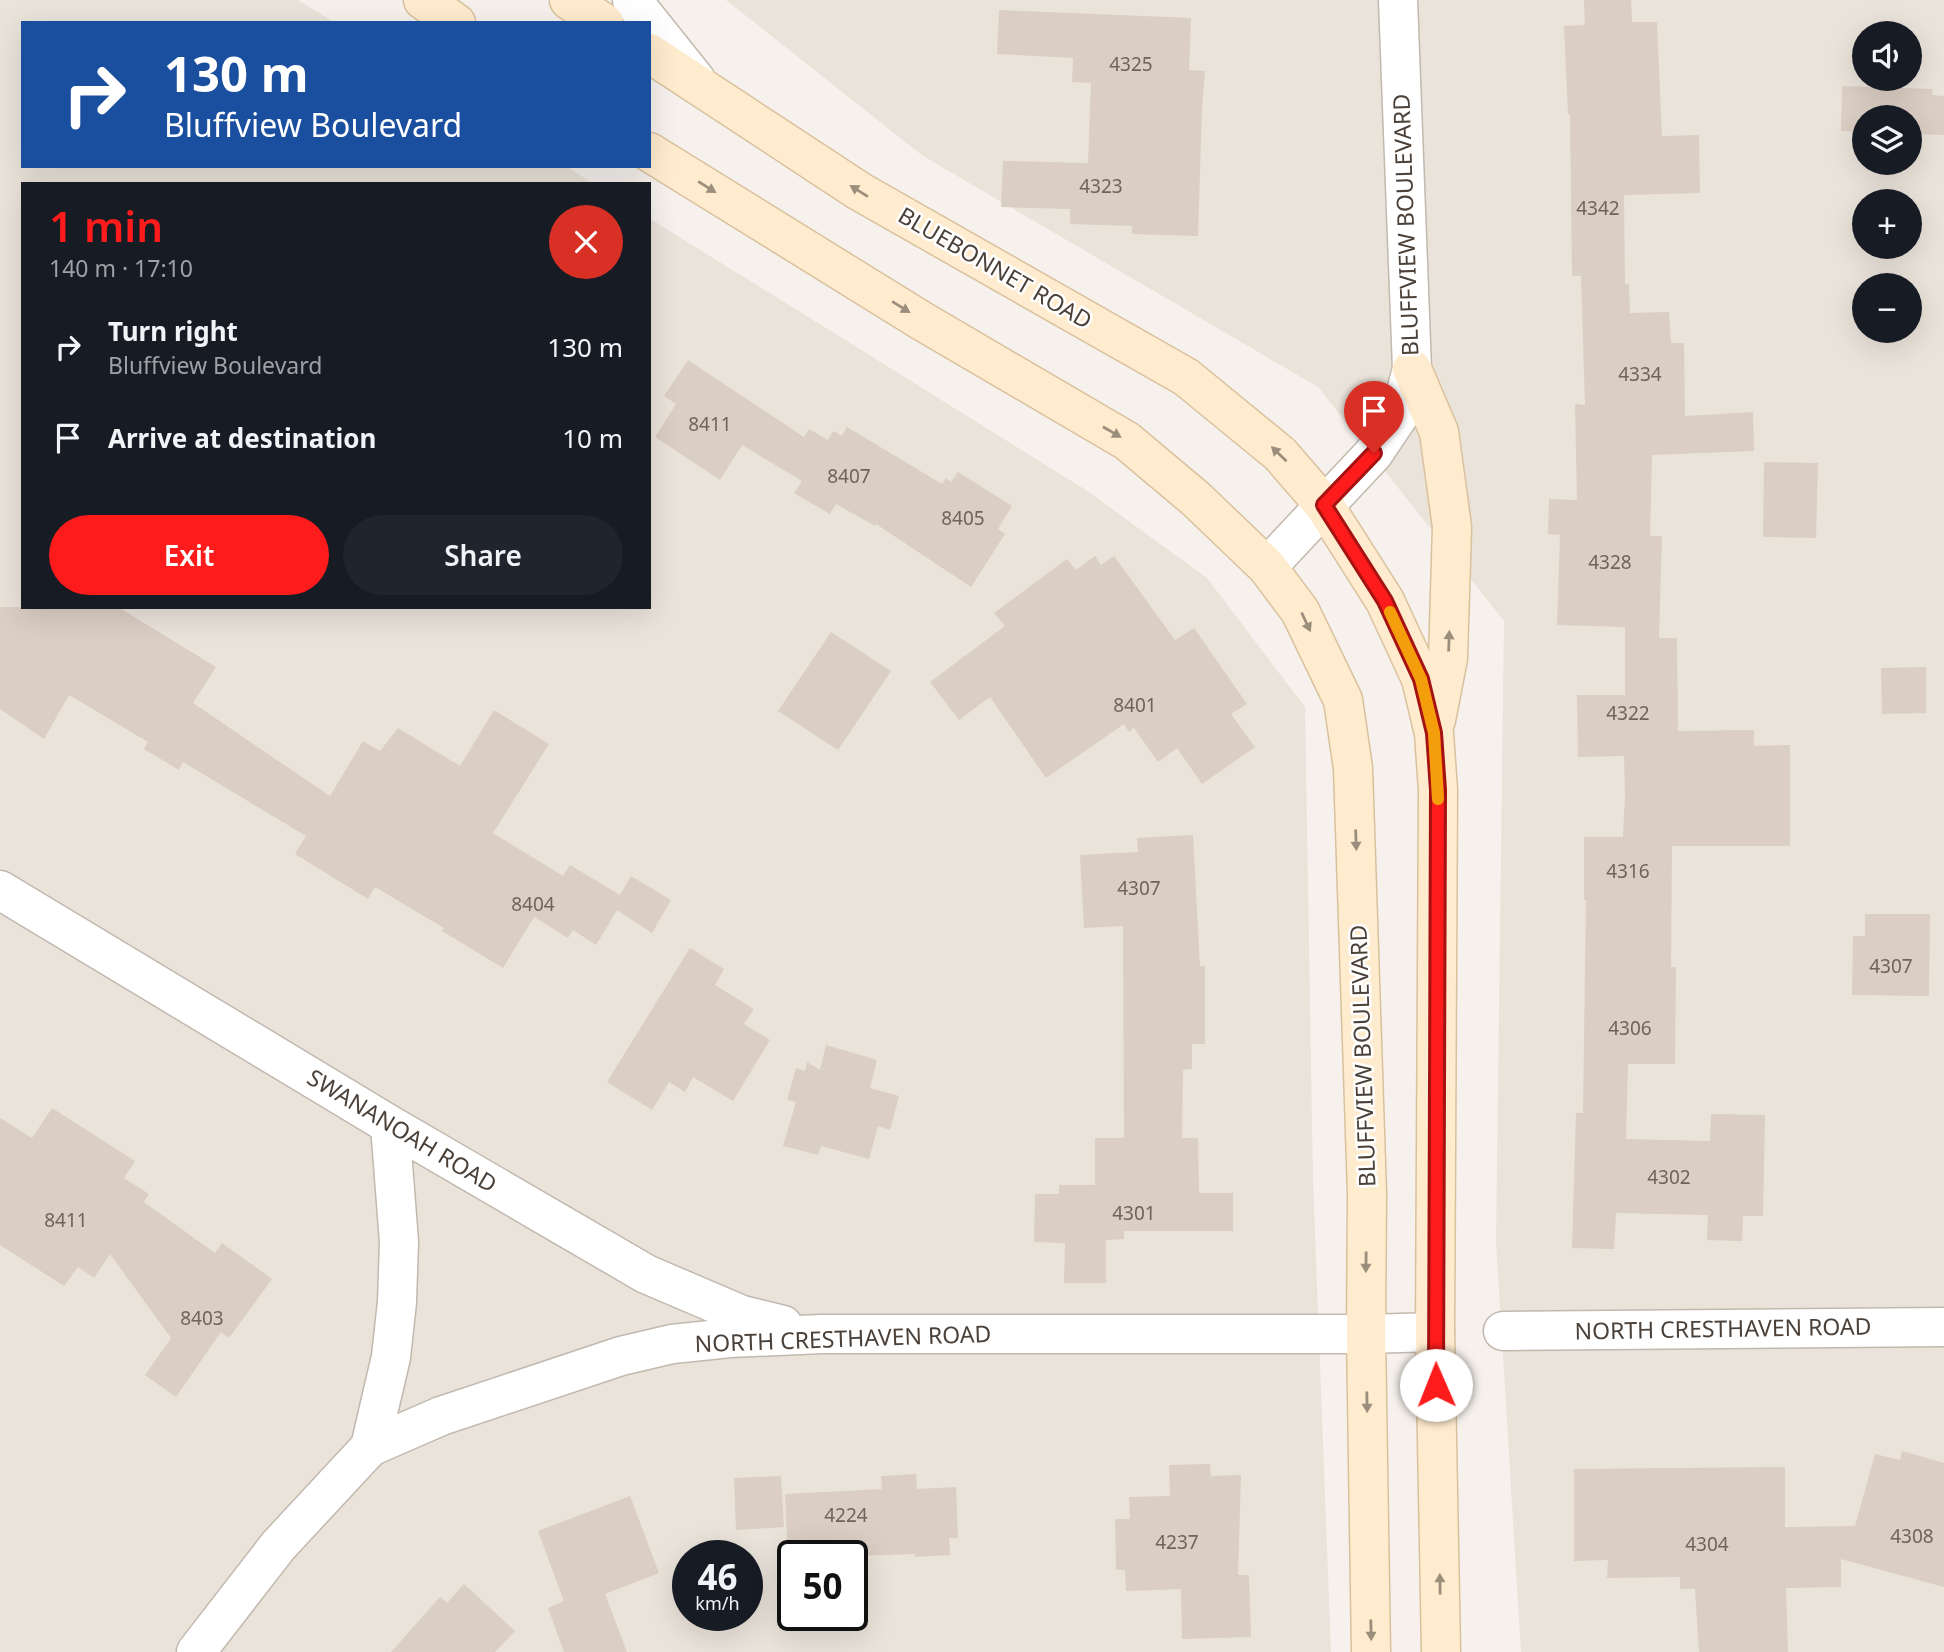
<!DOCTYPE html>
<html lang="en">
<head>
<meta charset="utf-8">
<style>
	body { margin:0; font-family:"Noto Sans",sans-serif; background:#20242c; color:#f1f3f6; height:100vh; display:flex; flex-direction:column; font-size:26px; white-space:nowrap }
	* { box-sizing:border-box; margin:0 }
	p { font-size:23px; color:#9ea1a6 }
	.icon { flex:none; width:38px; height:38px; fill:none; stroke:currentColor; stroke-width:2; stroke-linecap:round; stroke-linejoin:round }
	.map { position:relative; flex:1; overflow:hidden }
	.panel { position:absolute; left:21px; top:182px; width:630px; height:427px; display:flex; flex-direction:column; background:#171b24; border-radius:0px; box-shadow:0 7px 28px #0002 }
	.panel>* { flex:none }
	.hud { position:absolute; left:21px; top:21px; width:630px; height:147px; border-radius:0px; box-shadow:0 7px 28px #0002; background:#1a4fa0; color:#fff; overflow:hidden }
	.controls { position:absolute; left:1852px; top:21px; display:grid; gap:14px }
	.controls a { display:grid; place-items:center; width:70px; height:70px; border-radius:50%; background:#171b24; box-shadow:0 7px 28px #0002; font-size:35px }
	.speed { position:absolute; left:672px; top:1540px; display:flex; gap:14px; font-size:35px; font-weight:700; text-align:center }
	.speed>* { display:grid; place-content:center; width:91px; height:91px; border-radius:50%; background:#171b24; box-shadow:0 7px 28px #0002; line-height:1 }
	.speed small { font-size:18px; font-weight:400 }
	.speed .limit { border:4px solid #111; border-radius:10px; background:#fff; color:#111 }
	.pin { position:absolute; display:grid; place-items:center; width:60px; height:60px; color:#fff; margin:-72px -30px; border-radius:50% 50% 50% 0; rotate:-45deg; box-shadow:0 0 7px #0007 }
	.pin .icon { rotate:45deg }
	.me { position:absolute; width:77px; margin:-38px; rotate:359deg; stroke-linejoin:round; filter:drop-shadow(0 0 5px #0008) }
	.turn { display:flex; align-items:center; gap:24px; height:147px; padding:0 28px; font-size:32px }
	.turn .icon { width:91px; height:91px; stroke-width:2.5 }
	.turn b { display:block; font-size:49px; line-height:60px }
	.round { display:grid; place-items:center; flex:none; width:74px; height:74px; border-radius:37px; background:#20242c }
	.headline { display:flex; align-items:center; justify-content:space-between; height:119px; padding:0 28px }
	h1 { font-size:42px; font-weight:600; line-height:52px; color:#fe1b1b }
	.button { display:flex; gap:14px; margin-top:auto; padding:14px 28px }
	.button a { flex:1; height:80px; border-radius:42px; background:#fe1b1b; color:#fff; font-size:28px; font-weight:600; line-height:80px; text-align:center }
	.button a+a { background:#20242c; color:#f1f3f6 }
	ul { padding:0; list-style:none }
	li { display:flex; align-items:center; gap:21px; height:91px; padding:0 28px }
	li div { flex:1 }
	li b { display:block; font-size:26px }
	li em { font-style:normal }
	.map>svg:first-child { display:block }
</style>
</head>
<body>
<div class="map">
<svg width="1944" height="1652" viewBox="0 0 1944 1652">
	<rect width="100%" height="100%" fill="#f6f1ec"/>
	<path fill="#eae3da" fill-rule="evenodd" d="M 0,0 L 298,0 L 335,23 L 23,23 L 23,166 L 566,166 L 594,184 L 23,184 L 23,607 L 649,607 L 649,218 L 1086,490 L 1207,578 L 1305,707 L 1313,1181 L 1331,1652 L 0,1652 ZM 688,1556 L 747,1556 L 747,1615 L 688,1615 ZM 793,1556 L 852,1556 L 852,1615 L 793,1615 Z
		M 726,0 L 1944,0 L 1944,1652 L 1521,1652 L 1496,1241 L 1504,621 L 1318,387 L 923,156 ZM 1864,33 L 1909,33 L 1909,79 L 1864,79 ZM 1864,117 L 1909,117 L 1909,163 L 1864,163 ZM 1864,201 L 1909,201 L 1909,247 L 1864,247 ZM 1864,285 L 1909,285 L 1909,331 L 1864,331 Z"/>
	<path fill="#dbcec4" d="M 1584,0 L 1631,0 L 1632,22 L 1657,22 L 1662,136 L 1699,135 L 1700,193 L 1624,195 L 1625,284 L 1629,284 L 1630,313 L 1669,312 L 1671,343 L 1684,343 L 1685,416 L 1753,412 L 1754,451 L 1652,455 L 1650,536 L 1662,536 L 1659,638 L 1677,638 L 1678,731 L 1754,730 L 1754,746 L 1790,745 L 1790,846 L 1672,846 L 1671,967 L 1676,967 L 1675,1064 L 1628,1064 L 1626,1139 L 1710,1141 L 1711,1114 L 1765,1115 L 1763,1216 L 1743,1216 L 1742,1241 L 1707,1240 L 1708,1215 L 1616,1213 L 1614,1249 L 1572,1248 L 1576,1113 L 1583,1113 L 1586,900 L 1584,900 L 1584,837 L 1623,837 L 1625,794 L 1624,756 L 1578,757 L 1577,695 L 1625,695 L 1625,627 L 1557,625 L 1560,535 L 1548,534 L 1549,499 L 1577,500 L 1575,404 L 1585,405 L 1581,276 L 1572,276 L 1570,114 L 1568,114 L 1564,26 L 1585,25 Z
		M 999,10 L 1191,18 L 1189,70 L 1205,71 L 1202,108 L 1198,236 L 1132,234 L 1132,226 L 1070,224 L 1070,209 L 1001,207 L 1003,161 L 1088,163 L 1091,83 L 1072,82 L 1073,58 L 997,54 Z
		M 1842,86 L 1933,89 L 1932,95 L 1944,96 L 1944,135 L 1909,134 L 1909,117 L 1864,117 L 1864,132 L 1841,131 Z
		M 688,360 L 804,437 L 809,429 L 828,440 L 833,431 L 842,436 L 847,427 L 942,484 L 946,478 L 951,482 L 958,472 L 1012,506 L 998,529 L 1005,534 L 971,587 L 876,524 L 875,526 L 836,504 L 830,514 L 794,493 L 802,481 L 742,445 L 720,480 L 655,437 L 676,404 L 664,396 Z
		M 1764,462 L 1818,463 L 1816,538 L 1763,537 Z
		M 1095,556 L 1101,565 L 1114,556 L 1175,640 L 1194,628 L 1247,704 L 1231,714 L 1255,747 L 1202,784 L 1177,748 L 1158,762 L 1134,728 L 1129,732 L 1124,724 L 1046,778 L 990,697 L 959,720 L 930,682 L 1005,626 L 994,613 L 1067,559 L 1076,570 Z
		M 0,607 L 118,607 L 216,667 L 193,703 L 330,796 L 363,741 L 380,751 L 398,728 L 460,766 L 494,710 L 549,744 L 493,833 L 563,876 L 570,865 L 620,895 L 631,876 L 671,900 L 652,933 L 617,910 L 596,945 L 573,930 L 568,938 L 534,917 L 503,968 L 442,931 L 444,928 L 375,887 L 368,899 L 295,854 L 306,836 L 183,762 L 179,770 L 144,749 L 148,742 L 69,695 L 44,739 L 0,709 Z
		M 831,632 L 891,671 L 838,750 L 778,711 Z
		M 1926,667 L 1926,713 L 1882,714 L 1881,668 Z
		M 1193,835 L 1200,966 L 1205,966 L 1205,1044 L 1192,1044 L 1192,1069 L 1183,1070 L 1182,1138 L 1198,1138 L 1199,1193 L 1233,1193 L 1233,1231 L 1124,1231 L 1124,1239 L 1106,1240 L 1106,1283 L 1064,1283 L 1065,1243 L 1034,1242 L 1035,1194 L 1059,1194 L 1059,1185 L 1095,1185 L 1095,1138 L 1124,1138 L 1123,926 L 1084,928 L 1080,855 L 1138,852 L 1137,838 Z
		M 1865,914 L 1930,914 L 1929,996 L 1852,995 L 1853,936 L 1865,936 Z
		M 690,948 L 724,969 L 715,985 L 754,1009 L 744,1024 L 770,1040 L 733,1101 L 693,1077 L 685,1092 L 669,1082 L 652,1110 L 607,1082 Z
		M 826,1045 L 877,1060 L 870,1088 L 899,1096 L 890,1130 L 878,1126 L 869,1159 L 821,1146 L 818,1155 L 783,1146 L 796,1102 L 787,1100 L 796,1068 L 805,1071 L 807,1062 L 820,1070 Z
		M 52,1108 L 135,1161 L 124,1178 L 149,1194 L 144,1202 L 215,1253 L 222,1243 L 272,1279 L 229,1338 L 221,1332 L 176,1397 L 145,1375 L 171,1338 L 110,1254 L 94,1278 L 78,1267 L 64,1286 L 0,1245 L 0,1118 L 32,1138 Z
		M 1902,1451 L 1944,1463 L 1944,1587 L 1841,1559 L 1841,1587 L 1786,1588 L 1788,1652 L 1699,1652 L 1695,1589 L 1680,1589 L 1680,1577 L 1607,1578 L 1608,1560 L 1574,1561 L 1574,1469 L 1785,1467 L 1785,1527 L 1855,1526 L 1875,1454 L 1900,1460 Z
		M 1210,1464 L 1211,1476 L 1241,1475 L 1238,1575 L 1249,1575 L 1251,1637 L 1182,1639 L 1181,1589 L 1126,1591 L 1125,1570 L 1116,1570 L 1115,1519 L 1130,1519 L 1129,1497 L 1170,1496 L 1169,1465 Z
		M 916,1474 L 917,1489 L 956,1487 L 958,1538 L 949,1538 L 950,1555 L 915,1557 L 915,1554 L 852,1556 L 793,1556 L 793,1559 L 788,1559 L 785,1494 L 882,1489 L 881,1476 Z
		M 781,1476 L 784,1527 L 736,1530 L 734,1478 Z
		M 630,1496 L 659,1573 L 605,1594 L 627,1652 L 564,1652 L 548,1608 L 564,1601 L 538,1531 Z
		M 464,1584 L 515,1631 L 495,1652 L 391,1652 L 440,1597 L 447,1603 Z"/>
	<g fill="none" stroke-linecap="round" stroke-linejoin="round">
		<g stroke="#c2b8ae" stroke-width="41">
			<path id="street" d="M 632,0 L 696,80
				M 1267,567 L 1373,454 L 1400,414 L 1412,369 L 1398,0
				M 0,890 L 390,1125 L 646,1274 L 742,1315 L 783,1325
				M 1503,1331 L 1944,1327
				M 370,1447 L 391,1357 L 397,1302 L 399,1242 L 390,1125
				M 196,1652 L 278,1546 L 370,1447 L 441,1416 L 621,1356 L 672,1344 L 730,1338 L 822,1334 L 1366,1334 L 1435,1332"/>
		</g>
		<g stroke="#d9c19d" stroke-width="41">
			<path id="secondary" d="M 423,0 L 456,23
				M 569,0 L 604,23
				M 649,53 L 859,191 L 1186,377 L 1280,454 L 1324,505 L 1385,601 L 1421,679 L 1434,733 L 1438,790 L 1435,1332 L 1441,1652
				M 649,152 L 922,321 L 1127,441 L 1196,499 L 1267,567 L 1300,611 L 1343,700 L 1353,768 L 1367,1193 L 1366,1334 L 1371,1652
				M 1412,369 L 1439,432 L 1452,527 L 1448,658 L 1436,720"/>
		</g>
		<use href="#street" stroke="#fff" stroke-width="38"/>
		<use href="#secondary" stroke="#ffebcd" stroke-width="38"/>
	</g>
	<defs><path id="oneway-solid" d="M-6-.8H1V-3.2L6.5 0L1 3.2V.8H-6Z" transform="scale(1.75)"/></defs>
	<g fill="#9c8e7c">
		<use href="#oneway-solid" transform="translate(707 187) rotate(32)"/>
		<use href="#oneway-solid" transform="translate(859 191) rotate(-148)"/>
		<use href="#oneway-solid" transform="translate(901 307) rotate(32)"/>
		<use href="#oneway-solid" transform="translate(1112 432) rotate(30)"/>
		<use href="#oneway-solid" transform="translate(1279 454) rotate(-136)"/>
		<use href="#oneway-solid" transform="translate(1306 622) rotate(65)"/>
		<use href="#oneway-solid" transform="translate(1449 641) rotate(-88)"/>
		<use href="#oneway-solid" transform="translate(1356 840) rotate(88)"/>
		<use href="#oneway-solid" transform="translate(1366 1262) rotate(91)"/>
		<use href="#oneway-solid" transform="translate(1367 1402) rotate(89)"/>
		<use href="#oneway-solid" transform="translate(1440 1584) rotate(-91)"/>
		<use href="#oneway-solid" transform="translate(1371 1630) rotate(89)"/>
	</g>
	<g fill="none" stroke-linecap="round" stroke-linejoin="round">
		<g stroke="#a51212" stroke-width="18">
			<path id="route" d="M 1374,453 L 1324,505 L 1385,601 L 1421,679 L 1434,733 L 1438,790 L 1436,1385"/>
		</g>
		<use href="#route" stroke="#fe1b1b" stroke-width="12"/>
		<path stroke="#f59e0b" stroke-width="12" d="M 1390,612 L 1421,679 L 1434,733 L 1438,799"/>
	</g>
	<g text-anchor="middle" stroke-width="5" stroke-linejoin="round" paint-order="stroke">
		<g font-size="19" fill="#6f645c">
			<text x="1131" y="71">4325</text>
			<text x="1101" y="193">4323</text>
			<text x="1598" y="215">4342</text>
			<text x="1640" y="381">4334</text>
			<text x="710" y="431">8411</text>
			<text x="849" y="483">8407</text>
			<text x="963" y="525">8405</text>
			<text x="1610" y="569">4328</text>
			<text x="1135" y="712">8401</text>
			<text x="1628" y="720">4322</text>
			<text x="1628" y="878">4316</text>
			<text x="1139" y="895">4307</text>
			<text x="533" y="911">8404</text>
			<text x="1891" y="973">4307</text>
			<text x="1630" y="1035">4306</text>
			<text x="1669" y="1184">4302</text>
			<text x="1134" y="1220">4301</text>
			<text x="66" y="1227">8411</text>
			<text x="202" y="1325">8403</text>
			<text x="846" y="1522">4224</text>
			<text x="1912" y="1543">4308</text>
			<text x="1177" y="1549">4237</text>
			<text x="1707" y="1551">4304</text>
		</g>
		<g font-size="23" fill="#4b4139" stroke="#fff">
			<text transform="translate(1406 225) rotate(-92)" y="8">BLUFFVIEW BOULEVARD</text>
			<text transform="translate(995 268) rotate(30)" y="8">BLUEBONNET ROAD</text>
			<text transform="translate(1363 1056) rotate(-92)" y="8">BLUFFVIEW BOULEVARD</text>
			<text transform="translate(402 1131) rotate(31)" y="8">SWANANOAH ROAD</text>
			<text transform="translate(1723 1329) rotate(-1)" y="8">NORTH CRESTHAVEN ROAD</text>
			<text transform="translate(843 1339) rotate(-2)" y="8">NORTH CRESTHAVEN ROAD</text>
		</g>
	</g>
</svg>
<div class="controls">
<a><svg class="icon" aria-label="sound" viewBox="0 0 24 24"><path d="M4 9h4l5-4v14l-5-4H4zM17 9q2 3 0 6"/></svg></a>
<a><svg class="icon" aria-label="layers" viewBox="0 0 24 24"><path d="M12 4l9 5-9 5-9-5zM3 14l9 5 9-5"/></svg></a>
<a>+</a>
<a>−</a>
</div>
<div class="speed"><div>46<small>km/h</small></div><div class="limit">50</div></div>
<div class="pin" style="left:1374px;top:453px;background:#d93025"><svg class="icon" aria-label="arrive" viewBox="0 0 24 24"><path d="M6 21V4h12l-3 4 3 4H6"/></svg></div>
<svg class="me" style="left:1436px;top:1385px" viewBox="-20 -20 40 40"><circle r="19" fill="#fff"/><path d="M0-13L10 11 0 6-10 11z" fill="#fe1b1b"/></svg>
<div class="hud">
<div class="turn"><svg class="icon" aria-label="right" viewBox="0 0 24 24"><path d="M7 20v-9h11M14 6l5 5-5 5"/></svg><div><b>130 m</b>Bluffview Boulevard</div></div>
</div>
<section class="panel">
<div class="headline"><div><h1>1 min</h1><p>140 m · 17:10</p></div><a class="round" style="background:#d93025;color:#fff"><svg class="icon" aria-label="close" viewBox="0 0 24 24"><path d="M6 6l12 12M18 6L6 18"/></svg></a></div>
<ul>
<li><svg class="icon" aria-label="right" viewBox="0 0 24 24"><path d="M7 20v-9h11M14 6l5 5-5 5"/></svg><div><b>Turn right</b><p>Bluffview Boulevard</p></div><em>130 m</em></li>
<li><svg class="icon" aria-label="arrive" viewBox="0 0 24 24"><path d="M6 21V4h12l-3 4 3 4H6"/></svg><div><b>Arrive at destination</b></div><em>10 m</em></li>
</ul>
<div class="button"><a>Exit</a><a>Share</a></div>
</section>
</div>
</body>
</html>
